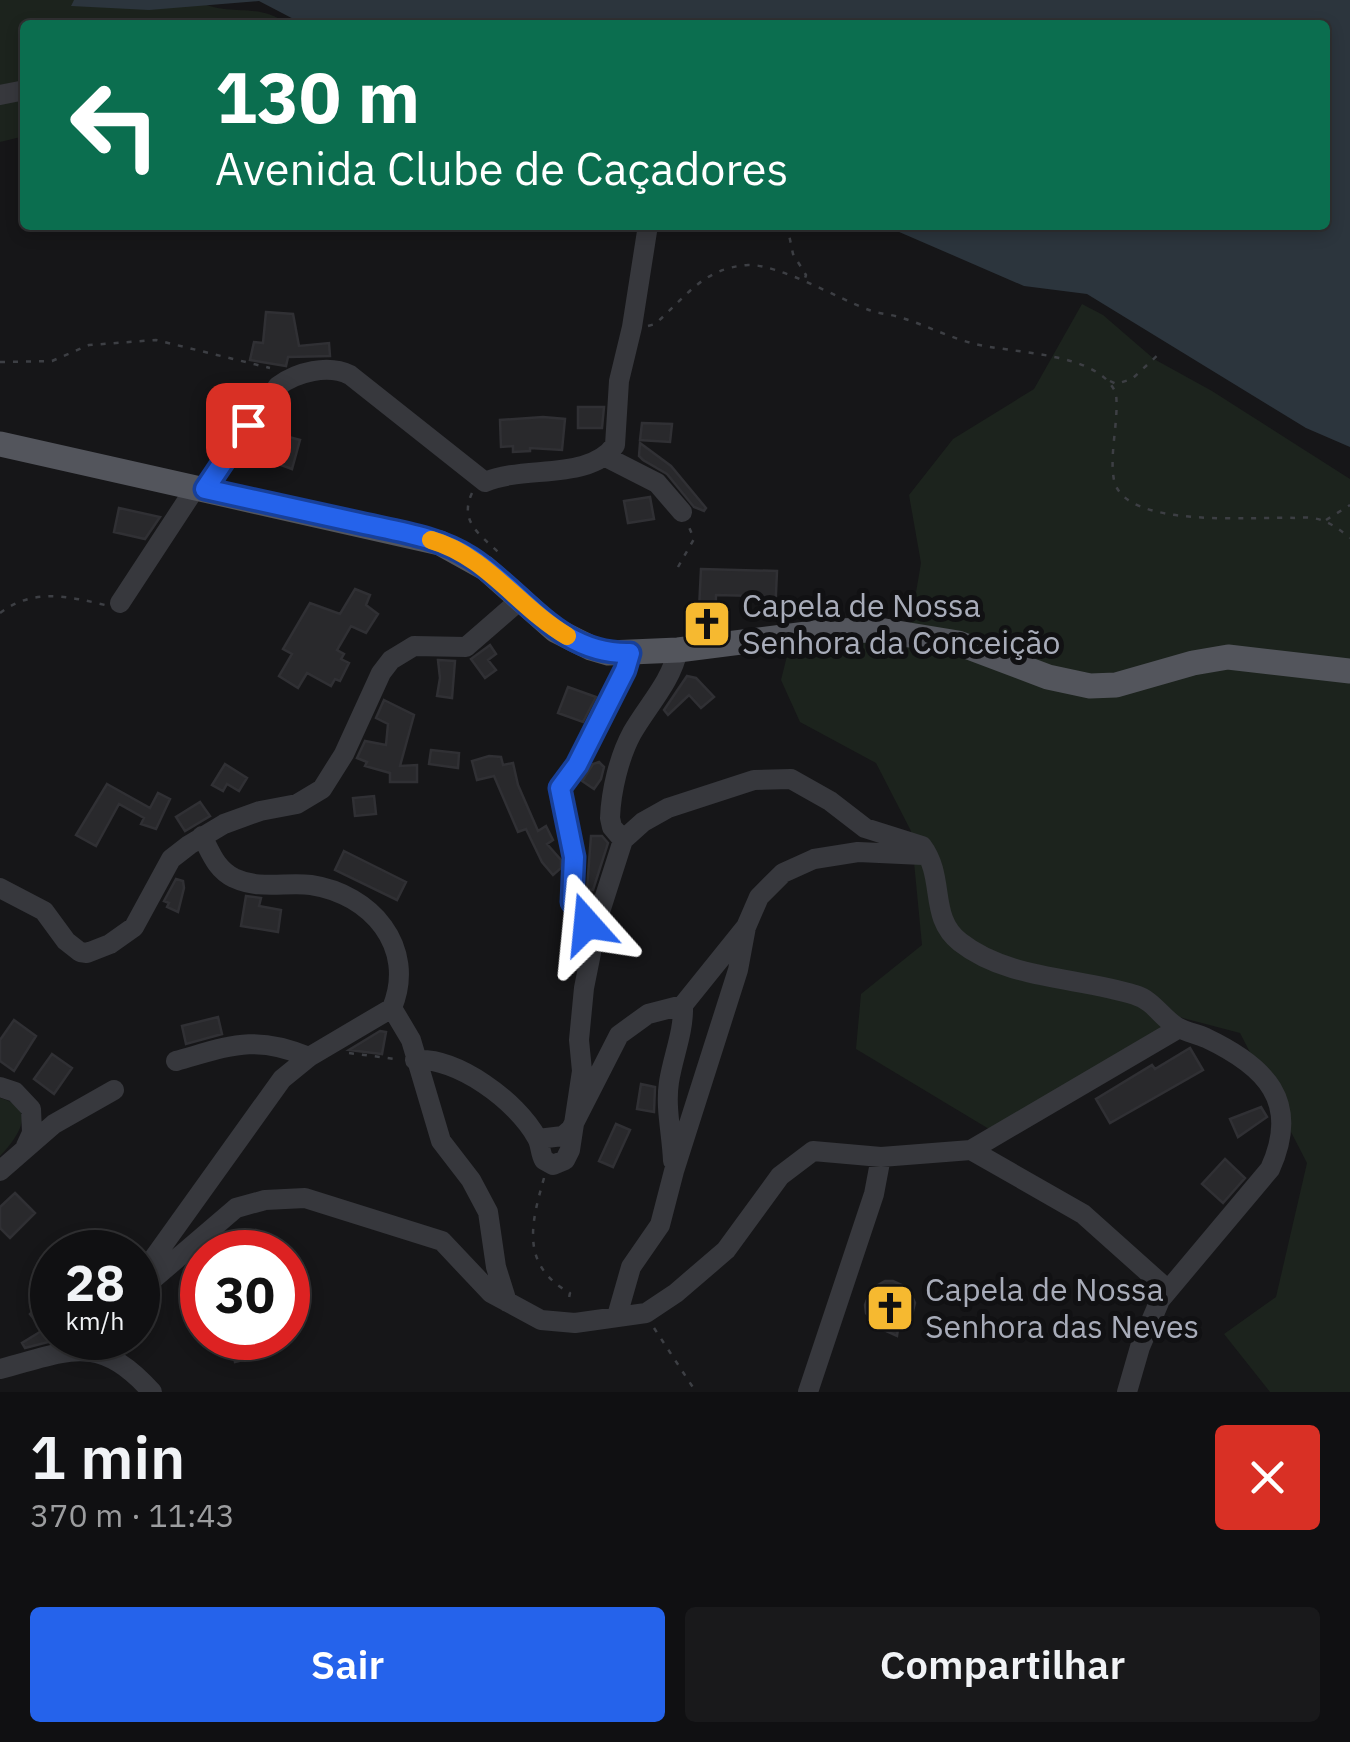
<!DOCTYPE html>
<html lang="pt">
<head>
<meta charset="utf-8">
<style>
	body { margin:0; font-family:"IBM Plex Sans",sans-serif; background:#19191b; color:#f1f3f6; height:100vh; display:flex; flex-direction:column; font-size:38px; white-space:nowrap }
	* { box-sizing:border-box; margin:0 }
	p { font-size:32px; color:#9c9d9f }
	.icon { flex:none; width:55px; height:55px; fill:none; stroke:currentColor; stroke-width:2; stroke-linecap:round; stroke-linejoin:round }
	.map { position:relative; height:1392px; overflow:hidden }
	.drawer { display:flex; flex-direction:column; background:#101012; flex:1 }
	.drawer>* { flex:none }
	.hud { position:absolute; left:20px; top:20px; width:1310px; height:210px; border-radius:10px; box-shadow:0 5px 15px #0003,0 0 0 2px #303032; background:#0b6e4f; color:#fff; overflow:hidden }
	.speed { position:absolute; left:30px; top:1230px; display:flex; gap:20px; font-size:50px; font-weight:700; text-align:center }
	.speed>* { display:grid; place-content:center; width:130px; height:130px; border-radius:50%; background:#101012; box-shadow:0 5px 15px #0003,0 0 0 2px #303032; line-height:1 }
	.speed small { font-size:25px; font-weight:400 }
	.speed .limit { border:15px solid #d22; background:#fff; color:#111 }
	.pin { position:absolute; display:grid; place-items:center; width:85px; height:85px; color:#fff; margin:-42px; border-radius:20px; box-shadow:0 5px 15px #0006 }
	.me { position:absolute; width:110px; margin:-55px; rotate:342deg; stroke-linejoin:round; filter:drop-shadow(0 0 8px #0008) }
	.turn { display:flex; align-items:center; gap:35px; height:210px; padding:0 30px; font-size:45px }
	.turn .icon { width:130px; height:130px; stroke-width:2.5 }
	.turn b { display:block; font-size:70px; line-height:85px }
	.round { display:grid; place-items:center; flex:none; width:105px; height:105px; border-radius:10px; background:#19191b }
	.headline { display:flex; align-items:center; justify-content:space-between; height:170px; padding:0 30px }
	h1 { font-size:60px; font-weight:600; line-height:75px }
	.action { display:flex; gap:20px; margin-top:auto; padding:20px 30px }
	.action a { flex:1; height:115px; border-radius:10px; background:#2563eb; color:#fff; font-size:40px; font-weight:600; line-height:115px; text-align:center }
	.action a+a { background:#19191b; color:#f1f3f6 }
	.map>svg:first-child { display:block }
</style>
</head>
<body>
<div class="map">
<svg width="1350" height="1392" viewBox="0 0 1350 1392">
	<rect width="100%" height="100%" fill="#161618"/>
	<path fill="#1c231d" d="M 0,0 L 197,0 C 227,19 258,0 288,25 L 25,25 L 25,136 L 0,142 Z
		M 1082,304 L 1103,315 L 1154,359 L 1212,391 L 1350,479 L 1350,1392 L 1270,1392 L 1224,1334 L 1276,1297 L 1307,1163 L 1240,1033 L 1179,1017 L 994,1132 L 856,1049 L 861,994 L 922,945 L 911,831 L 876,763 L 800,722 L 781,680 L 793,632 L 907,645 L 921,563 L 909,495 L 953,439 L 1034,389 Z
		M 0,1098 C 39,1108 18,1137 0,1156 Z"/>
	<path fill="#2c353d" d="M 74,0 L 1350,0 L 1350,447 L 1306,428 L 1087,294 L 1024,286 L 883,225 L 1325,225 L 1325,25 L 305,25 L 259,1 L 149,10 L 71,6 Z"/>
	<path fill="#29292c" stroke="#303034" stroke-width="2.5" d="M 266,312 L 293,314 L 299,346 L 329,343 L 330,356 L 288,357 L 286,366 L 250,360 L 254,342 L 263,343 Z
		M 578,407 L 604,407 L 602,428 L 578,428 Z
		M 543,417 L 565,419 L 562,450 L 530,448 L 530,451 L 513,452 L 513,446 L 501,447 L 500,420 Z
		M 642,423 L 672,424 L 670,442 L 640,440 Z
		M 266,431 L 300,440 L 292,469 L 259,457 Z
		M 640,443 L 671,466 L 706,508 L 704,511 L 694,507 L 667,474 L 643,460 L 639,456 Z
		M 650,497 L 654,519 L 628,523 L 624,501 Z
		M 119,508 L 160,517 L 145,539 L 114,532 Z
		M 701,569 L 777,571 L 775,615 L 759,614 L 757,596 L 716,595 L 715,629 L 698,630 Z
		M 355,589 L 370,595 L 366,605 L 378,614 L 366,633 L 351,626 L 337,650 L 344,654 L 341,659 L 349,663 L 340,681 L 335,679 L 331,686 L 307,673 L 298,688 L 279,676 L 292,654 L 283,649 L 310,603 L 340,614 Z
		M 490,645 L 496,654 L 488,660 L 496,670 L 485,678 L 471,659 Z
		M 438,660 L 455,661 L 452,698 L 437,696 L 440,678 Z
		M 687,676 L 696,678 L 714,697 L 701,708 L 689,695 L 668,715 L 664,710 Z
		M 568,687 L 596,697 L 583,722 L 558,713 Z
		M 384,700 L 414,715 L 400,766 L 417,765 L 417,782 L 390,782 L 390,773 L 365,766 L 367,762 L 357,758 L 365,741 L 386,745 L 388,724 L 376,718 Z
		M 431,750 L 459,753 L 458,768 L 429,764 Z
		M 489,756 L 501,757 L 503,765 L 513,763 L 518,785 L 538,831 L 546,826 L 553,840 L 547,844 L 561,860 L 561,868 L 553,875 L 542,862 L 526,829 L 518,832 L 494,776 L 477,780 L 472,761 Z
		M 599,762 L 604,767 L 601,779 L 594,789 L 582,781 L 593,764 Z
		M 225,764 L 247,778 L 239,791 L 227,784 L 223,791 L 212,785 Z
		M 107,784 L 150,808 L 158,793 L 170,799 L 156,829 L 141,824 L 144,818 L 119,804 L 96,846 L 76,835 Z
		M 374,796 L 376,814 L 355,816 L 353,798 Z
		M 200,802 L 210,816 L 185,831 L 176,817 Z
		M 591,836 L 602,836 L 608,843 L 593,890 L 587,889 Z
		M 344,851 L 406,882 L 397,900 L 335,870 Z
		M 176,879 L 183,881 L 184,888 L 178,912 L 167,907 L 169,903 L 164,901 Z
		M 246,896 L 261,898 L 259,906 L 281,910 L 278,932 L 241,926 Z
		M 218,1017 L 222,1034 L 186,1044 L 182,1026 Z
		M 14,1020 L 36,1036 L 14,1071 L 0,1061 L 0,1040 Z
		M 380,1031 L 386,1032 L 382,1054 L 349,1050 Z
		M 1190,1048 L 1203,1070 L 1110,1123 L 1096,1099 L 1152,1065 L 1155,1069 Z
		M 52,1054 L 72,1068 L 54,1094 L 34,1079 Z
		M 641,1084 L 655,1087 L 654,1112 L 637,1109 Z
		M 1261,1107 L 1267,1117 L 1238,1137 L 1230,1119 Z
		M 616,1124 L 630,1130 L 613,1167 L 599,1161 Z
		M 1225,1159 L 1245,1178 L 1223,1203 L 1202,1184 Z
		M 15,1193 L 35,1213 L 10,1238 L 0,1228 L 0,1207 Z
		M 885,1281 L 893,1281 L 908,1288 L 915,1303 L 911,1319 L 898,1329 L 897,1336 L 875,1326 L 866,1313 L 865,1305 L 871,1289 Z
		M 40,1304 L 52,1319 L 52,1341 L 25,1348 L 22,1343 L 43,1330 L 30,1314 Z
		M 229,1338 L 260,1339 L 261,1343 L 266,1342 L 269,1354 L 235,1362 Z"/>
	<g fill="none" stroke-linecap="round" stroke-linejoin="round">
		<path stroke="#3d3f44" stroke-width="2.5" stroke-dasharray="5 8" stroke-linecap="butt" d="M 787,225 L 793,254 L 806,275 L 804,281
			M 648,326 L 655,324 C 687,296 703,268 748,265 C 779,264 839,299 869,310 C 879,314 889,314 899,317 C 923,324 946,336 971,343 C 1010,354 1100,351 1116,394 C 1119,421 1109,454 1114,480 C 1124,530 1257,516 1295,518 C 1318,515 1332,523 1350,538
			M 0,362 L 52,361 L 89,345 L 156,340 L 270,368
			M 1110,381 L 1116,384 L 1132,379 L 1161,352
			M 472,493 C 459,521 479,534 498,552
			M 1326,520 L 1350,505
			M 678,567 L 694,539 L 689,527
			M 0,613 C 33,588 67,596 105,605
			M 349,1053 L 395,1059
			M 544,1178 C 531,1224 520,1265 570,1293 L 568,1303
			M 654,1328 L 696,1392"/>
		<path stroke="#37383d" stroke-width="20" d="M 0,95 L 25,90
			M 604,456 L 657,483 L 682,512
			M 205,489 L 278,386 C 297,372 328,364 350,375 L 485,482 C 524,465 590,481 615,445 L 619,381 L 632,327 L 648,225
			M 120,603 L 196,487
			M 623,840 L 643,822 L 668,808 L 754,780 L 791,779 L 830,801 L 865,828 L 922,846 C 946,878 928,917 960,942 C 1008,980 1079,977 1135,995 C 1153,1000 1162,1018 1177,1027 C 1186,1032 1197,1034 1206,1038 C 1265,1066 1301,1101 1270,1169 L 1160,1300 L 1140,1347 L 1127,1392
			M 623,840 L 612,827 L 610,818 C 611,791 619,757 632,733 C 648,705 671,682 678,650
			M 0,888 L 44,911 L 66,941 L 80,952 L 87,953 L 110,944 L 134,927 L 171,859 L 189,845 L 224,824 L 260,811 L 297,804 L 322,789 L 344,754 L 381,673 L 391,660 L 414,646 L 466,647 L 519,601
			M 595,931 L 573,902 L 575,857 L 560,788 L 577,765 L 625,670 L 630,653
			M 392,1008 L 411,1040 L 441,1141 L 471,1180 L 488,1212 L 496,1267 L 507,1302
			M 415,1060 C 457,1057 517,1101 537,1138 C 541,1145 540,1153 544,1160 L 553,1165 L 565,1160 L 570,1150 L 582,1071 L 579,1040 L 584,988 L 598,918 L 623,840
			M 176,1061 C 230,1046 254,1034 309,1057
			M 0,1087 L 15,1092 L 31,1109 L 32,1133 L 26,1146
			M 538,1139 L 563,1136 L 571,1129 L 619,1035 L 648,1014 L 683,1005 L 745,928
			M 971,1150 L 1083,1214 L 1168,1290
			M 673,1161 C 672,1134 665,1108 669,1082 C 673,1056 684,1032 683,1005
			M 0,1171 L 54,1124 L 114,1090
			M 138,1280 L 282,1079 L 309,1057 L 392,1008 C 417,947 371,894 311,885 C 285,882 260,890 234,878 C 216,869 211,853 202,836
			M 138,1292 L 236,1208 L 265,1200 L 305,1198 L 442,1241 L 491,1293 L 541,1320 L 575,1323 L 646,1313 L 676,1293 L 726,1250 L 780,1176 L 813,1151 L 881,1157 L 971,1150 L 1179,1028
			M 617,1316 L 631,1267 L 660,1225 L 674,1171 L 738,970 L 746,927 L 759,897 L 783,873 L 814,859 L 858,852 L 923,855
			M 0,1369 C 69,1351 98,1332 152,1392
			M 808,1392 L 874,1194 L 881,1157"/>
		<path stroke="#53555c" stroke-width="25" d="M 0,444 L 440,543 L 485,568 L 555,630 L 591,648 L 608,653 L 678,650 L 830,631 L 879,630 L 958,643 L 1048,677 L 1090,686 L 1116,685 L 1193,663 L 1228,657 L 1350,671"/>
	</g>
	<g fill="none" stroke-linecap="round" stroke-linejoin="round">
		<g stroke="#184099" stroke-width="25">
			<path id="route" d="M 248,425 L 205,489 C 255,500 305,511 355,522 C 394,531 437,536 471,558 C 525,593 558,655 630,653 L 625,670 L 577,765 L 560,788 L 574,857 L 572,902 L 587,924"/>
		</g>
		<use href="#route" stroke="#2563eb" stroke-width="18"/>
		<path stroke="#f59e0b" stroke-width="18" d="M 431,540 C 487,556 519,608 567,636"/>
	</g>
	<defs>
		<g id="church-square" transform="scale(2.5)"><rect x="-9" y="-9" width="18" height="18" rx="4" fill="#f6b930" stroke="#111113"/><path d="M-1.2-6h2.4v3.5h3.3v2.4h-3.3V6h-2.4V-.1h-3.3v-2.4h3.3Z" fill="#111"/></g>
	</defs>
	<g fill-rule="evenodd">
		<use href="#church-square" x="707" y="624"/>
		<use href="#church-square" x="890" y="1308"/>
	</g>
	<g text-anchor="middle" stroke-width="10" stroke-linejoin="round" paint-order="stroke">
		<g font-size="32" fill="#a8acb9" stroke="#111113" text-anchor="start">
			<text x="742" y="617">Capela de Nossa<tspan x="742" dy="37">Senhora da Conceição</tspan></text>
			<text x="925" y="1301">Capela de Nossa<tspan x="925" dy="37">Senhora das Neves</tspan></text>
		</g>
	</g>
</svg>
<div class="speed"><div>28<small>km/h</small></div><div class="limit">30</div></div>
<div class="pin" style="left:248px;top:425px;background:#d93025"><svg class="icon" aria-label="arrive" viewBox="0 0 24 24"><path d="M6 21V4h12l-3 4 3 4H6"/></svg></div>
<svg class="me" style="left:587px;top:924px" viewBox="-20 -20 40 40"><path d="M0-17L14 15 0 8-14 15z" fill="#2563eb" stroke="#fff" stroke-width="4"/></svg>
<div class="hud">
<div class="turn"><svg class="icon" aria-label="left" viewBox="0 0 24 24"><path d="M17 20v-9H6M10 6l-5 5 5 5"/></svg><div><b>130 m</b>Avenida Clube de Caçadores</div></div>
</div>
</div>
<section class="drawer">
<div class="headline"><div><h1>1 min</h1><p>370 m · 11:43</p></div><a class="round" style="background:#d93025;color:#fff"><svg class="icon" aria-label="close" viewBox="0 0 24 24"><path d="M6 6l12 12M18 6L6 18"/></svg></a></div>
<div class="action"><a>Sair</a><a>Compartilhar</a></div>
</section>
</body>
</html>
